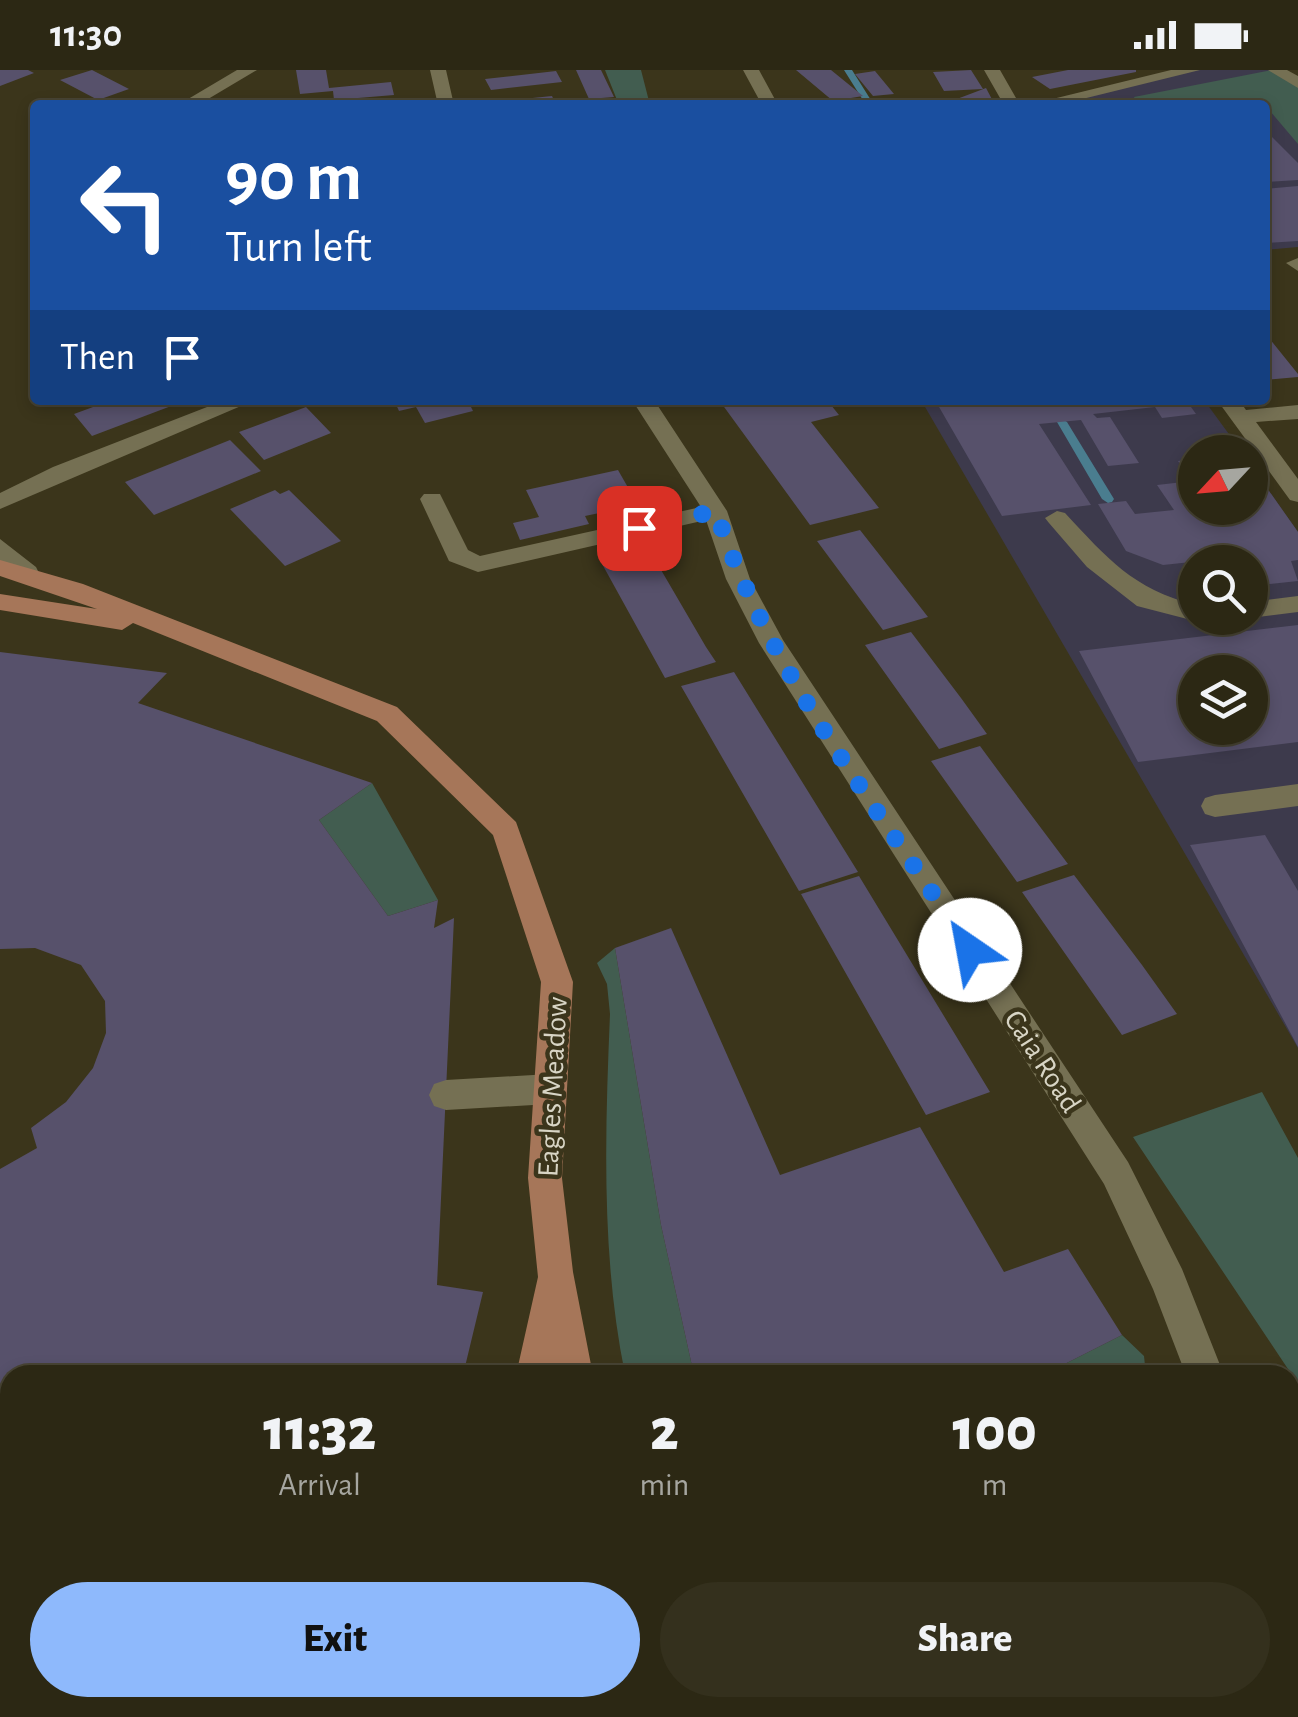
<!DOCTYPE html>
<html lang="en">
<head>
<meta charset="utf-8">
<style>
	body { margin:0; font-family:"Alegreya Sans",sans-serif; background:#34301d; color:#f1f3f6; height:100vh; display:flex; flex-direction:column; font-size:38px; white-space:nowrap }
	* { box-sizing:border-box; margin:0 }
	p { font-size:32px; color:#a6a6a0 }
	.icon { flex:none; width:55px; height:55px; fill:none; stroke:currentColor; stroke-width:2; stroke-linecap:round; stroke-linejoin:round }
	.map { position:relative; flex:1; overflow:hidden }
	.side { position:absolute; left:0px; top:1295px; width:1300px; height:352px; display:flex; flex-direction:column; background:#2c2814; border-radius:30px 30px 0 0; box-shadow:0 5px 15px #0003,0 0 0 2px #484434 }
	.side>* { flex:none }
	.guide { position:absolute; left:30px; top:30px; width:1240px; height:305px; border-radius:10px; box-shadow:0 5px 15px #0003,0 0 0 2px #484434; background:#1a4fa0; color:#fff; overflow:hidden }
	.needle { width:65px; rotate:244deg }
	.fabs { position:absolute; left:1178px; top:365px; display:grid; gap:20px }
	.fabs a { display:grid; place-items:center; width:90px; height:90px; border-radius:50%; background:#2c2814; box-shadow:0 5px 15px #0003,0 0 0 2px #484434; font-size:50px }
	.pin { position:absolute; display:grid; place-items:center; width:85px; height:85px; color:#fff; margin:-42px; border-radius:20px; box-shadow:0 5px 15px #0006 }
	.me { position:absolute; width:110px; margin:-55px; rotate:327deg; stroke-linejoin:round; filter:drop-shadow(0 0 8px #0008) }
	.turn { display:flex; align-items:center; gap:35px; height:210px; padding:0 30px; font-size:45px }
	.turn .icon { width:130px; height:130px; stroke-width:2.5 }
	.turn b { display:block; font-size:70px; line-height:85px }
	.then { display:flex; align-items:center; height:95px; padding:0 30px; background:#0003; gap:20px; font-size:38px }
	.eta { display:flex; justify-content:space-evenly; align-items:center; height:170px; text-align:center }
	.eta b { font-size:60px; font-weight:800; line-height:70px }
	.button { display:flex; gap:20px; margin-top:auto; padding:20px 30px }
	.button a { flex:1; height:115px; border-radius:60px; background:#8eb9fc; color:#111; font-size:40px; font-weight:800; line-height:115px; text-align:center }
	.button a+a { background:#34301d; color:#f1f3f6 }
	.status { display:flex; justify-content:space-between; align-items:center; height:70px; padding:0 50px; background:#2c2814; direction:ltr }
	.status svg { height:28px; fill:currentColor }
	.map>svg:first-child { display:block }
</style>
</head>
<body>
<div class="status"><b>11:30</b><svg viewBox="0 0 49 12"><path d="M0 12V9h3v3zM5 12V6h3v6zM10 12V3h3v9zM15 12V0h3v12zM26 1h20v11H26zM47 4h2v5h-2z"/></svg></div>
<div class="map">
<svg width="1298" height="1647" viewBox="0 0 1298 1647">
	<rect width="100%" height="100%" fill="#3b351b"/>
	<path fill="#3d3a4c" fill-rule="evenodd" d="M 1192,0 L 1276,0 L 1298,13 L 1298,177 L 1265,180 L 1265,35 L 1036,35 Z
		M 921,330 L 1204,330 L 1242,382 L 1195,382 L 1195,438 L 1250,438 L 1250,394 L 1298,462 L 1298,978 ZM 1195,492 L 1250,492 L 1250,548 L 1195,548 ZM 1195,602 L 1250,602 L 1250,658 L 1195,658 Z"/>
	<path fill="#425d50" d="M 605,0 L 641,0 L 650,35 L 619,35 Z
		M 1272,0 L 1298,16 L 1298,74 L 1265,35 L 1138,35 L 1134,27 Z
		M 372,713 L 438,830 L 388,846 L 319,750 Z
		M 615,878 L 661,1155 L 694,1305 L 648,1305 L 645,1297 L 625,1304 C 601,1187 605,1063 610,944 L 607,914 L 597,893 Z
		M 1262,1022 L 1298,1088 L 1298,1314 L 1133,1067 Z
		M 1122,1265 L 1144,1286 L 1146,1305 L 1043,1305 Z"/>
	<path fill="#4a7d8f" d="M 3,1447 L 10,1452 L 10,1539 L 0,1540 Z"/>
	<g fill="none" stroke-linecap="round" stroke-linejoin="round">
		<path fill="#4a7d8f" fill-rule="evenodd" d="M 844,0 L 852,0 L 874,35 L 866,35 Z
			M 1062,349 L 1067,352 L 1114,429 L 1112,432 L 1108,433 L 1102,429 L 1057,352 Z"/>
	</g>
	<path fill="#57516b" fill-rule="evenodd" d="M 0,0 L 28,0 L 34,3 L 0,16 Z
		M 92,0 L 129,19 L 98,30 L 60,10 Z
		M 296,0 L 326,0 L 329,18 L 391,12 L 394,25 L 334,30 L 333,21 L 300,24 Z
		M 576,0 L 601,0 L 614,27 L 589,29 Z
		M 796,0 L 831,0 L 863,26 L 833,31 Z
		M 971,0 L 983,19 L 944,21 L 933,2 Z
		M 1068,0 L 1136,0 L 1136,2 L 1050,19 L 1032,7 Z
		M 556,1 L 562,12 L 491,20 L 485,9 Z
		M 875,1 L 894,24 L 873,26 L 855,4 Z
		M 986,18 L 995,35 L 941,35 Z
		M 552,26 L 556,35 L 495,35 L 494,32 Z
		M 1265,60 L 1298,93 L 1298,110 L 1265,112 Z
		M 1298,116 L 1298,171 L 1265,173 L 1265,119 Z
		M 1265,263 L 1298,304 L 1298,307 L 1265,310 Z
		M 112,330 L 187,330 L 92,366 L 74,344 Z
		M 394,330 L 475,330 L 475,331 L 469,333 L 473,341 L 425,353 L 416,337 L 399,341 Z
		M 719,330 L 827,330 L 839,345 L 811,352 L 879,438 L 810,455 Z
		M 935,330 L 1186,330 L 1196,344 L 1162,348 L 1155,337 L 1093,344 L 1097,348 L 1110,347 L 1139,393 L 1108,396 L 1081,350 L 1039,354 L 1091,435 L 1002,446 Z
		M 306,337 L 331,363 L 264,390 L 239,362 Z
		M 230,370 L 261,401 L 154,445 L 125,412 Z
		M 1195,389 L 1195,438 L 1250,438 L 1250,394 L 1298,462 L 1298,490 L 1291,491 L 1298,511 L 1250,516 L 1250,492 L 1210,490 L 1163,495 L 1126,481 L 1098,434 L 1126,431 L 1135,444 L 1174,440 L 1157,415 L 1192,411 L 1178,391 Z
		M 618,400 L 638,435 L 585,446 L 589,454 L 520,470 L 513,453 L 539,447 L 526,420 Z
		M 275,420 L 280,424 L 289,420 L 341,471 L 285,496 L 230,439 Z
		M 860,460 L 882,488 L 928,547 L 883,560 L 817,471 Z
		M 650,481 L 706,577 L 716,592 L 665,608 L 601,492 Z
		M 1298,555 L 1298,672 L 1138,692 L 1079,581 ZM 1195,602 L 1250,602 L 1250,658 L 1195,658 Z
		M 911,562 L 961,628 L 987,664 L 939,679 L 865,575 Z
		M 0,582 L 167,603 L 138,633 L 372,713 L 319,750 L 388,846 L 438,830 L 434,858 L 454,848 L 437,1215 L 483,1222 L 463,1305 L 10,1305 L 10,1404 L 0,1405 L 0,1099 L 37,1078 L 31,1058 L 66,1032 L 93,998 L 106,963 L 105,931 L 81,895 L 35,878 L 0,879 Z
		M 734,602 L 858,802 L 799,821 L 681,616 Z
		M 980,676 L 1008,714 L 1068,794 L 1017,812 L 931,691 Z
		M 1265,765 L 1298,821 L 1298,977 L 1190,775 Z
		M 1074,805 L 1142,895 L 1177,944 L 1122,965 L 1022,822 Z
		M 859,806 L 990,1022 L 926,1045 L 801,824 Z
		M 671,858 L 780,1105 L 920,1057 L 1004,1202 L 1068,1179 L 1122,1265 L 1043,1305 L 694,1305 L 661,1155 L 615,878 Z
		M 0,1606 L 10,1609 L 10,1638 L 93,1638 L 119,1647 L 0,1647 Z"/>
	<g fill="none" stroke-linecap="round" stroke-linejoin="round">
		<path fill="#757053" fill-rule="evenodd" d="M 237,0 L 257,0 L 198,35 L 178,35 Z
			M 430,0 L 446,0 L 454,35 L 438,35 Z
			M 743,0 L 759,0 L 778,35 L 762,35 Z
			M 984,0 L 1000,0 L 1020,35 L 1004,35 Z
			M 1171,0 L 1200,0 L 1058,35 L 1028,35 Z
			M 1268,0 L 1287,0 L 1298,6 L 1298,18 Z
			M 1298,188 L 1298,201 L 1286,193 Z
			M 225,330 L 255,330 L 0,439 L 0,423 L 53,397 Z
			M 632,330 L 654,330 L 727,441 L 750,509 L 783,570 L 1128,1092 L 1182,1199 L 1224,1305 L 1186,1305 L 1153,1219 L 1104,1114 L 759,573 L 726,509 L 706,450 L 478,502 L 449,491 L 420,429 L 424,424 L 440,424 L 468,480 L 480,486 L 701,437 Z
			M 1217,330 L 1239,330 L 1246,340 L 1298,335 L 1298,349 L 1256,352 L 1298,409 L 1298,432 L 1290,430 Z
			M 1057,441 L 1065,443 C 1108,489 1132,518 1195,535 L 1195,548 L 1204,549 L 1195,551 L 1137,536 L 1087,497 L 1049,453 L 1045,448 Z
			M 0,469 L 36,497 L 39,503 L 36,509 L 18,509 L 0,491 Z
			M 1298,526 L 1298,542 L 1250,548 L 1247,548 L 1250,532 Z
			M 1298,714 L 1298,736 L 1215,747 L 1205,744 L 1201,736 L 1205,728 L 1215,725 Z
			M 550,1004 L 562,1009 L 567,1019 L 562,1029 L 550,1034 L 446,1040 L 434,1036 L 429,1025 L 434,1014 L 446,1010 Z"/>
		<path fill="#a67659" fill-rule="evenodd" d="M 0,490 L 83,514 L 397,637 L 516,752 L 573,912 L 562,1108 L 573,1202 L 593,1305 L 516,1305 L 538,1207 L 528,1108 L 541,912 L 493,765 L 377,651 L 133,553 L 122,560 L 0,540 L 0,524 L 97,539 L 0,506 Z
			M 1290,1455 L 1298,1459 L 1298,1505 L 1290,1501 Z
			M 1298,1614 L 1298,1647 L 1222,1647 L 1218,1638 L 1290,1638 L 1290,1616 Z
			M 479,1638 L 523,1638 L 525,1647 L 481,1647 Z
			M 640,1638 L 684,1638 L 681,1647 L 637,1647 Z
			M 755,1638 L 903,1638 L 899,1647 L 751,1647 Z"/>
	</g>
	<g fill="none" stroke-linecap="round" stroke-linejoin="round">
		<path stroke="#1a73e8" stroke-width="18" stroke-dasharray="0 32.4" d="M 639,458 L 716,441 C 768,601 879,739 970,880"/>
	</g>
	<g text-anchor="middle" stroke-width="9" stroke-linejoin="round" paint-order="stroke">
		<g font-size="30" fill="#d8d5c5" stroke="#3b351b">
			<text transform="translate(1043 991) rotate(57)" y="10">Caia Road</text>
			<text transform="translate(552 1017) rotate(-87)" y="10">Eagles Meadow</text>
		</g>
	</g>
</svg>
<div class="fabs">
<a><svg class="needle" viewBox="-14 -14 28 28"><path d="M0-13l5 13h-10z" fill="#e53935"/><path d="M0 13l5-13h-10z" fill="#a6a6a0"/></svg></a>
<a><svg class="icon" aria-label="search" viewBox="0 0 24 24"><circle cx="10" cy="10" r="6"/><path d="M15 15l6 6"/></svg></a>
<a><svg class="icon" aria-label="layers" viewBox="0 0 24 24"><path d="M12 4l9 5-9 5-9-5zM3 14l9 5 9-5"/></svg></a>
</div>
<div class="pin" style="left:639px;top:458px;background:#d93025"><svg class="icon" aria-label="arrive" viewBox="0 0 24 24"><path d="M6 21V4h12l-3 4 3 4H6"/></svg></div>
<svg class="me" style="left:970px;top:880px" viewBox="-20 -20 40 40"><circle r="19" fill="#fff"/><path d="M0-13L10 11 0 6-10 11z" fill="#1a73e8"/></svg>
<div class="guide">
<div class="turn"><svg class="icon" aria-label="left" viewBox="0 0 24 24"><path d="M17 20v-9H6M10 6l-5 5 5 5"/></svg><div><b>90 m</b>Turn left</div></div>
<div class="then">Then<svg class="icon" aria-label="arrive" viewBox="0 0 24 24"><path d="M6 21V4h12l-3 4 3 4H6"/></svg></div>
</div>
<section class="side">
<div class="eta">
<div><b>11:32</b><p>Arrival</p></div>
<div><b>2</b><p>min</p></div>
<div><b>100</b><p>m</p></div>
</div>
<div class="button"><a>Exit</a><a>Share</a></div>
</section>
</div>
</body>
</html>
